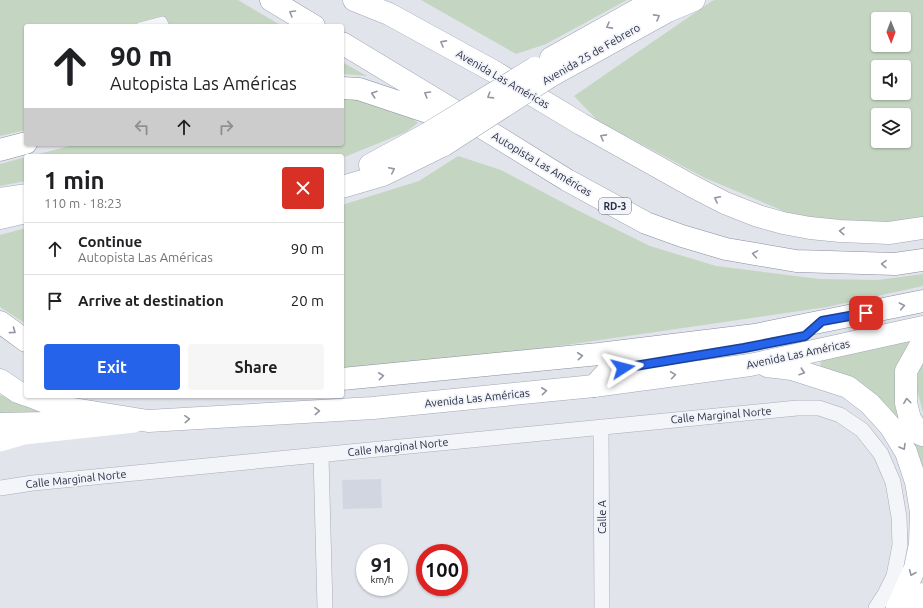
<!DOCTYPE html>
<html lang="en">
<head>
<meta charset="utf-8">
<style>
	body { margin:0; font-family:Ubuntu,sans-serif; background:#f6f6f6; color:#202124; height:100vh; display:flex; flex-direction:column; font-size:15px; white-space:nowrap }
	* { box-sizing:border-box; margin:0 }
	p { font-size:13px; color:#757577 }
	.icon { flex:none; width:22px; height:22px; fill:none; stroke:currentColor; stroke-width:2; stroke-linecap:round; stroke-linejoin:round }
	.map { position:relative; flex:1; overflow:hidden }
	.details { position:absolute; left:24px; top:154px; width:320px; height:244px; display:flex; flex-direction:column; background:#fff; border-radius:4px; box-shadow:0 1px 3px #0004 }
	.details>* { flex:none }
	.guide { position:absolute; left:24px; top:24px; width:320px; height:122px; border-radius:4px; box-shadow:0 1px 3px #0004; background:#fff; color:#202124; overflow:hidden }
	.needle { width:26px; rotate:179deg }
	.tools { position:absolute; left:871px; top:12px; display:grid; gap:8px }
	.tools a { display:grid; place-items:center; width:40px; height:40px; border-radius:4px; background:#fff; box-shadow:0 1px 3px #0004; font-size:20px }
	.speed { position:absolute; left:356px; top:544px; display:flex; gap:8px; font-size:20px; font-weight:700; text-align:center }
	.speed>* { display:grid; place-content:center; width:52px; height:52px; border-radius:50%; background:#fff; box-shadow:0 1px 3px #0004; line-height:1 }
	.speed small { font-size:10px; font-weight:400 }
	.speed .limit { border:6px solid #d22; background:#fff; color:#111 }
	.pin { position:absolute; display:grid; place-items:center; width:34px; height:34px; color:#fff; margin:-17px; border-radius:8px; box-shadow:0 2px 6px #0006 }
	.me { position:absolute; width:44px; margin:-22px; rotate:81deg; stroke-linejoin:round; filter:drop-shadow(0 0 3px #0008) }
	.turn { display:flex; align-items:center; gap:14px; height:84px; padding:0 20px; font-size:18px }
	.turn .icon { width:52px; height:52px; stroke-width:2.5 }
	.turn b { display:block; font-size:28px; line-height:34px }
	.lanes { display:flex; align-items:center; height:38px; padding:0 20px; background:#0003; justify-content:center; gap:20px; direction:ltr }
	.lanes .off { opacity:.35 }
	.round { display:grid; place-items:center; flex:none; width:42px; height:42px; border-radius:4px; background:#f6f6f6 }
	.summary { display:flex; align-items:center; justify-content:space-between; height:68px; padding:0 20px }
	h1 { font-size:24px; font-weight:600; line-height:30px }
	.primary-button { display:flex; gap:8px; margin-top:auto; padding:8px 20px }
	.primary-button a { flex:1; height:46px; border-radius:4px; background:#2563eb; color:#fff; font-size:16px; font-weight:600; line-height:46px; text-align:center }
	.primary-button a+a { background:#f6f6f6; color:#202124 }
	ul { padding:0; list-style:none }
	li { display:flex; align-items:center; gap:12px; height:52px; padding:0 20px; border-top:1px solid #e0e0e0 }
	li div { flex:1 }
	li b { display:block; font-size:15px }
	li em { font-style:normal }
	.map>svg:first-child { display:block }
</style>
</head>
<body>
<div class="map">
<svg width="923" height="608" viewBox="0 0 923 608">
	<rect width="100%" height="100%" fill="#e1e4eb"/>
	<path fill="#d2d6e0" d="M 381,479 L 382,508 L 343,509 L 342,480 Z"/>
	<path fill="#c4d6c1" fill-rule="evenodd" d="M 0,0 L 238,0 L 282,26 L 26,26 L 26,130 L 0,136 Z
		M 421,0 L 627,0 L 546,44 L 516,54 Z
		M 715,0 L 923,0 L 923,217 L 876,224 L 800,218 L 705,178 L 598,121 L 574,96 L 712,1 ZM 878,19 L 904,19 L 904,45 L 878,45 ZM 878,67 L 904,67 L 904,93 L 878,93 ZM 878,115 L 904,115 L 904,141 L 878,141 Z
		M 342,62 L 367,76 L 342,74 Z
		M 342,98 L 350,98 L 411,117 L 418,123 L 406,132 L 342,158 L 342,156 L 31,156 L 77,144 L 342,144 Z
		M 458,156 L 501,170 L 579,211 L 650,246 L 716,266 L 819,279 L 877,280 L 923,274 L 923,286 L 827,307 L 552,347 L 355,369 L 342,370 L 342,205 L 419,181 Z
		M 26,157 L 26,181 L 0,186 L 0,164 Z
		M 26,228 L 26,324 L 0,307 L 0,235 Z
		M 909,341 L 899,369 L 923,442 L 923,470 L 914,444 L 889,407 L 854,380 L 820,368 L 821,360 Z
		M 923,357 L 923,412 L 917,390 L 919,361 Z
		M 0,395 L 51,416 L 0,413 Z"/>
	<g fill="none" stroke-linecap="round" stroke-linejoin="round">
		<g stroke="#a9adb9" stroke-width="8">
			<path id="lane" d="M 140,26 L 163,20 L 166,26"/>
		</g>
		<g stroke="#a9adb9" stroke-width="16">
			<path id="street" d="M 601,427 L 602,608
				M 321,455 L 325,608
				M 0,488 L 33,483 L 797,408 L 819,408 L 840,415 L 862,430 L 881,454 L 893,482 L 899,517 L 900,545 L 894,576 L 885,594 L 876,608"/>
		</g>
		<g stroke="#9fa6b8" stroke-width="23">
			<path id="primary" d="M 354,0 L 389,14 L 493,71 L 581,124 L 692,186 L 725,203 L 758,216 L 783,223 L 810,228 L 840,231 L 889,233 L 923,228
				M 551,58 L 655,0
				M 549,77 L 668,11 L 694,0
				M 370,165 L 427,134
				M 342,187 L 383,175 L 444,145
				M 0,199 L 26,195
				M 0,218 L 26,212
				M 923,341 L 906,371 L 906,403 L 910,419 L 920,434 L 923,435
				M 767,366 L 792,369 L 848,387 L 870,404 L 890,426 L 906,452 L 916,482 L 921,512 L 920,544 L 915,568 L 897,608
				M 0,380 L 18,392 L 26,395
				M 30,396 L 55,406 L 148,421 L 373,408 L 594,386 L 750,365 L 923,327
				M 0,424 L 91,422
				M 913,608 L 923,594"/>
		</g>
		<g stroke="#878ea3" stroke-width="23">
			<path id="highway" d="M 271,0 L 314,26
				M 342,43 L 491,133 L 567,180 L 646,223 L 682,236 L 726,249 L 796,261 L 895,264 L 923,260
				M 342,88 L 359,89 L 452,120
				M 0,150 L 26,143
				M 0,322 L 26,341
				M 342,379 L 599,354 L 755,335 L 923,301
				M 594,386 L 608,371 L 689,357"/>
		</g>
		<use href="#lane" stroke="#f4f5f9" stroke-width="7"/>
		<use href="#street" stroke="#f4f5f9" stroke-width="15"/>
		<path stroke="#fff" stroke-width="21" d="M 0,441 L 24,434 L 134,422"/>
		<use href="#primary" stroke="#fff" stroke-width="22"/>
		<use href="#highway" stroke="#fff" stroke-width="22"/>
		<g stroke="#9fa6b8" stroke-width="23" stroke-linecap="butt">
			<path id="primary-bridge" d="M 427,134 L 535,68
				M 444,145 L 549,77"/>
		</g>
		<use href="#primary-bridge" stroke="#fff" stroke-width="22"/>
	</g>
	<defs><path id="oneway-chevron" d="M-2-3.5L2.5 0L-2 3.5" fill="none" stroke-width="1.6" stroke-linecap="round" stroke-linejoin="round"/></defs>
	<g stroke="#9396a2">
		<use href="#oneway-chevron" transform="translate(292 13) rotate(-149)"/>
		<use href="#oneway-chevron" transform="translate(657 17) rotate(-29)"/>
		<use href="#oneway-chevron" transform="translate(609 26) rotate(151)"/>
		<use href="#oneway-chevron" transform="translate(443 43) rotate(-151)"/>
		<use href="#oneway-chevron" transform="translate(374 94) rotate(-162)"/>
		<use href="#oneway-chevron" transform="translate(427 94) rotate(-149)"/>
		<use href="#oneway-chevron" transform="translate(490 96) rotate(148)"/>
		<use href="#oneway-chevron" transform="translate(603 137) rotate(-151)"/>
		<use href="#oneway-chevron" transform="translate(392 170) rotate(-26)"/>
		<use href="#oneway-chevron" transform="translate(717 199) rotate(-153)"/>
		<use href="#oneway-chevron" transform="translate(842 231) rotate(-177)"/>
		<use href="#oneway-chevron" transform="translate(755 254) rotate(-170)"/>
		<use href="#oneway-chevron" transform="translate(884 264) rotate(-178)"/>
		<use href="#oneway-chevron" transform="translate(902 306) rotate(-11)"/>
		<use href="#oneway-chevron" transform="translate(13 331) rotate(36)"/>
		<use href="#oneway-chevron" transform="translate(580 356) rotate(-6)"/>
		<use href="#oneway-chevron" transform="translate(802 372) rotate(18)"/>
		<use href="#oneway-chevron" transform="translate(673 375) rotate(-8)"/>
		<use href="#oneway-chevron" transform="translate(381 376) rotate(-6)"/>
		<use href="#oneway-chevron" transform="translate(544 391) rotate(-6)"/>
		<use href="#oneway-chevron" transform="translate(907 401) rotate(-97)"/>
		<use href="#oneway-chevron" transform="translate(317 411) rotate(-3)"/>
		<use href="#oneway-chevron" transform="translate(187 419) rotate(-3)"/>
		<use href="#oneway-chevron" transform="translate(903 447) rotate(59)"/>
		<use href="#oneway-chevron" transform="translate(912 573) rotate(113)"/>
	</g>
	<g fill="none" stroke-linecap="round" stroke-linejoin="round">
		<g stroke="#184099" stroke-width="10">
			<path id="route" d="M 623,368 L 744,348 L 805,336 L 822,321 L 866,313"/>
		</g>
		<use href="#route" stroke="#2563eb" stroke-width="7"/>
	</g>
	<g text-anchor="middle" stroke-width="3.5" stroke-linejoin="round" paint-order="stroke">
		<rect fill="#f1f3f8" stroke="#64697a" stroke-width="1" x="599" y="198" width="32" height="16" rx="3"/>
		<g font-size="10" font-weight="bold" fill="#272e44">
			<text x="615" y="210">RD-3</text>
		</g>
		<g font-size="11" fill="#272e44" stroke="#f1f3f8">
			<text transform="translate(591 54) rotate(-30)" y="4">Avenida 25 de Febrero</text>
			<text transform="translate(503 79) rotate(30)" y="4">Avenida Las Américas</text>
			<text transform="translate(542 164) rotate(31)" y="4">Autopista Las Américas</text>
			<text transform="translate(798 354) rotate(-12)" y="4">Avenida Las Américas</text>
			<text transform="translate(477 398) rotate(-6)" y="4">Avenida Las Américas</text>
			<text transform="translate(721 415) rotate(-5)" y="4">Calle Marginal Norte</text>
			<text transform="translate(398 447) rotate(-6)" y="4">Calle Marginal Norte</text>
			<text transform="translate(76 479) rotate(-6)" y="4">Calle Marginal Norte</text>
			<text transform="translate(602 517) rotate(-90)" y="4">Calle A</text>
		</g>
	</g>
</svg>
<div class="tools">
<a><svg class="needle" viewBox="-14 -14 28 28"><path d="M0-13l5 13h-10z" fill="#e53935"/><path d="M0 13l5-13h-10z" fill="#757577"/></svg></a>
<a><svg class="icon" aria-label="sound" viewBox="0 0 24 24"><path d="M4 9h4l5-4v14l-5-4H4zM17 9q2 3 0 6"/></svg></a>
<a><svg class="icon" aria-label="layers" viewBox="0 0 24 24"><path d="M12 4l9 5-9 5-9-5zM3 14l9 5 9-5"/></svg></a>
</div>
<div class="speed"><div>91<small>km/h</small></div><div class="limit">100</div></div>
<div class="pin" style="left:866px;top:313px;background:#d93025"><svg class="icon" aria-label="arrive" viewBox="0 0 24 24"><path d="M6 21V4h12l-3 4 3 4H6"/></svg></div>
<svg class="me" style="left:623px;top:368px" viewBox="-20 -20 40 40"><path d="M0-17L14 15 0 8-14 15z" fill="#2563eb" stroke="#fff" stroke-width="4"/></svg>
<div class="guide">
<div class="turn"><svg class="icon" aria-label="ahead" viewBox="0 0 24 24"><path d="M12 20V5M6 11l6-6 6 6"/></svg><div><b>90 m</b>Autopista Las Américas</div></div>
<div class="lanes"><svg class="icon off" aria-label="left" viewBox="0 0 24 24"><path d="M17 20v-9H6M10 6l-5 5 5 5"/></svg><svg class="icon" aria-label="ahead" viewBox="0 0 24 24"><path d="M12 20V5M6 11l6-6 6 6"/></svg><svg class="icon off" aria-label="right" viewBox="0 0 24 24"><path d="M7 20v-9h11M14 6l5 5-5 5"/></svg></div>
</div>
<section class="details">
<div class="summary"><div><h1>1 min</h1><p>110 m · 18:23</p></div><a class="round" style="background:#d93025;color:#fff"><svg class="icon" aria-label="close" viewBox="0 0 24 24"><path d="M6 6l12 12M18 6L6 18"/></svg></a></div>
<ul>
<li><svg class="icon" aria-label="ahead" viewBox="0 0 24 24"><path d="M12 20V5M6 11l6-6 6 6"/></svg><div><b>Continue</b><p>Autopista Las Américas</p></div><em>90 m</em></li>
<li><svg class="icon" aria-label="arrive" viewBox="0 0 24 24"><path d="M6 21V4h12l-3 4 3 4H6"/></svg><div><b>Arrive at destination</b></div><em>20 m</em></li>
</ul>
<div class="primary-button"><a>Exit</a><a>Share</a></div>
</section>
</div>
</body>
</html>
